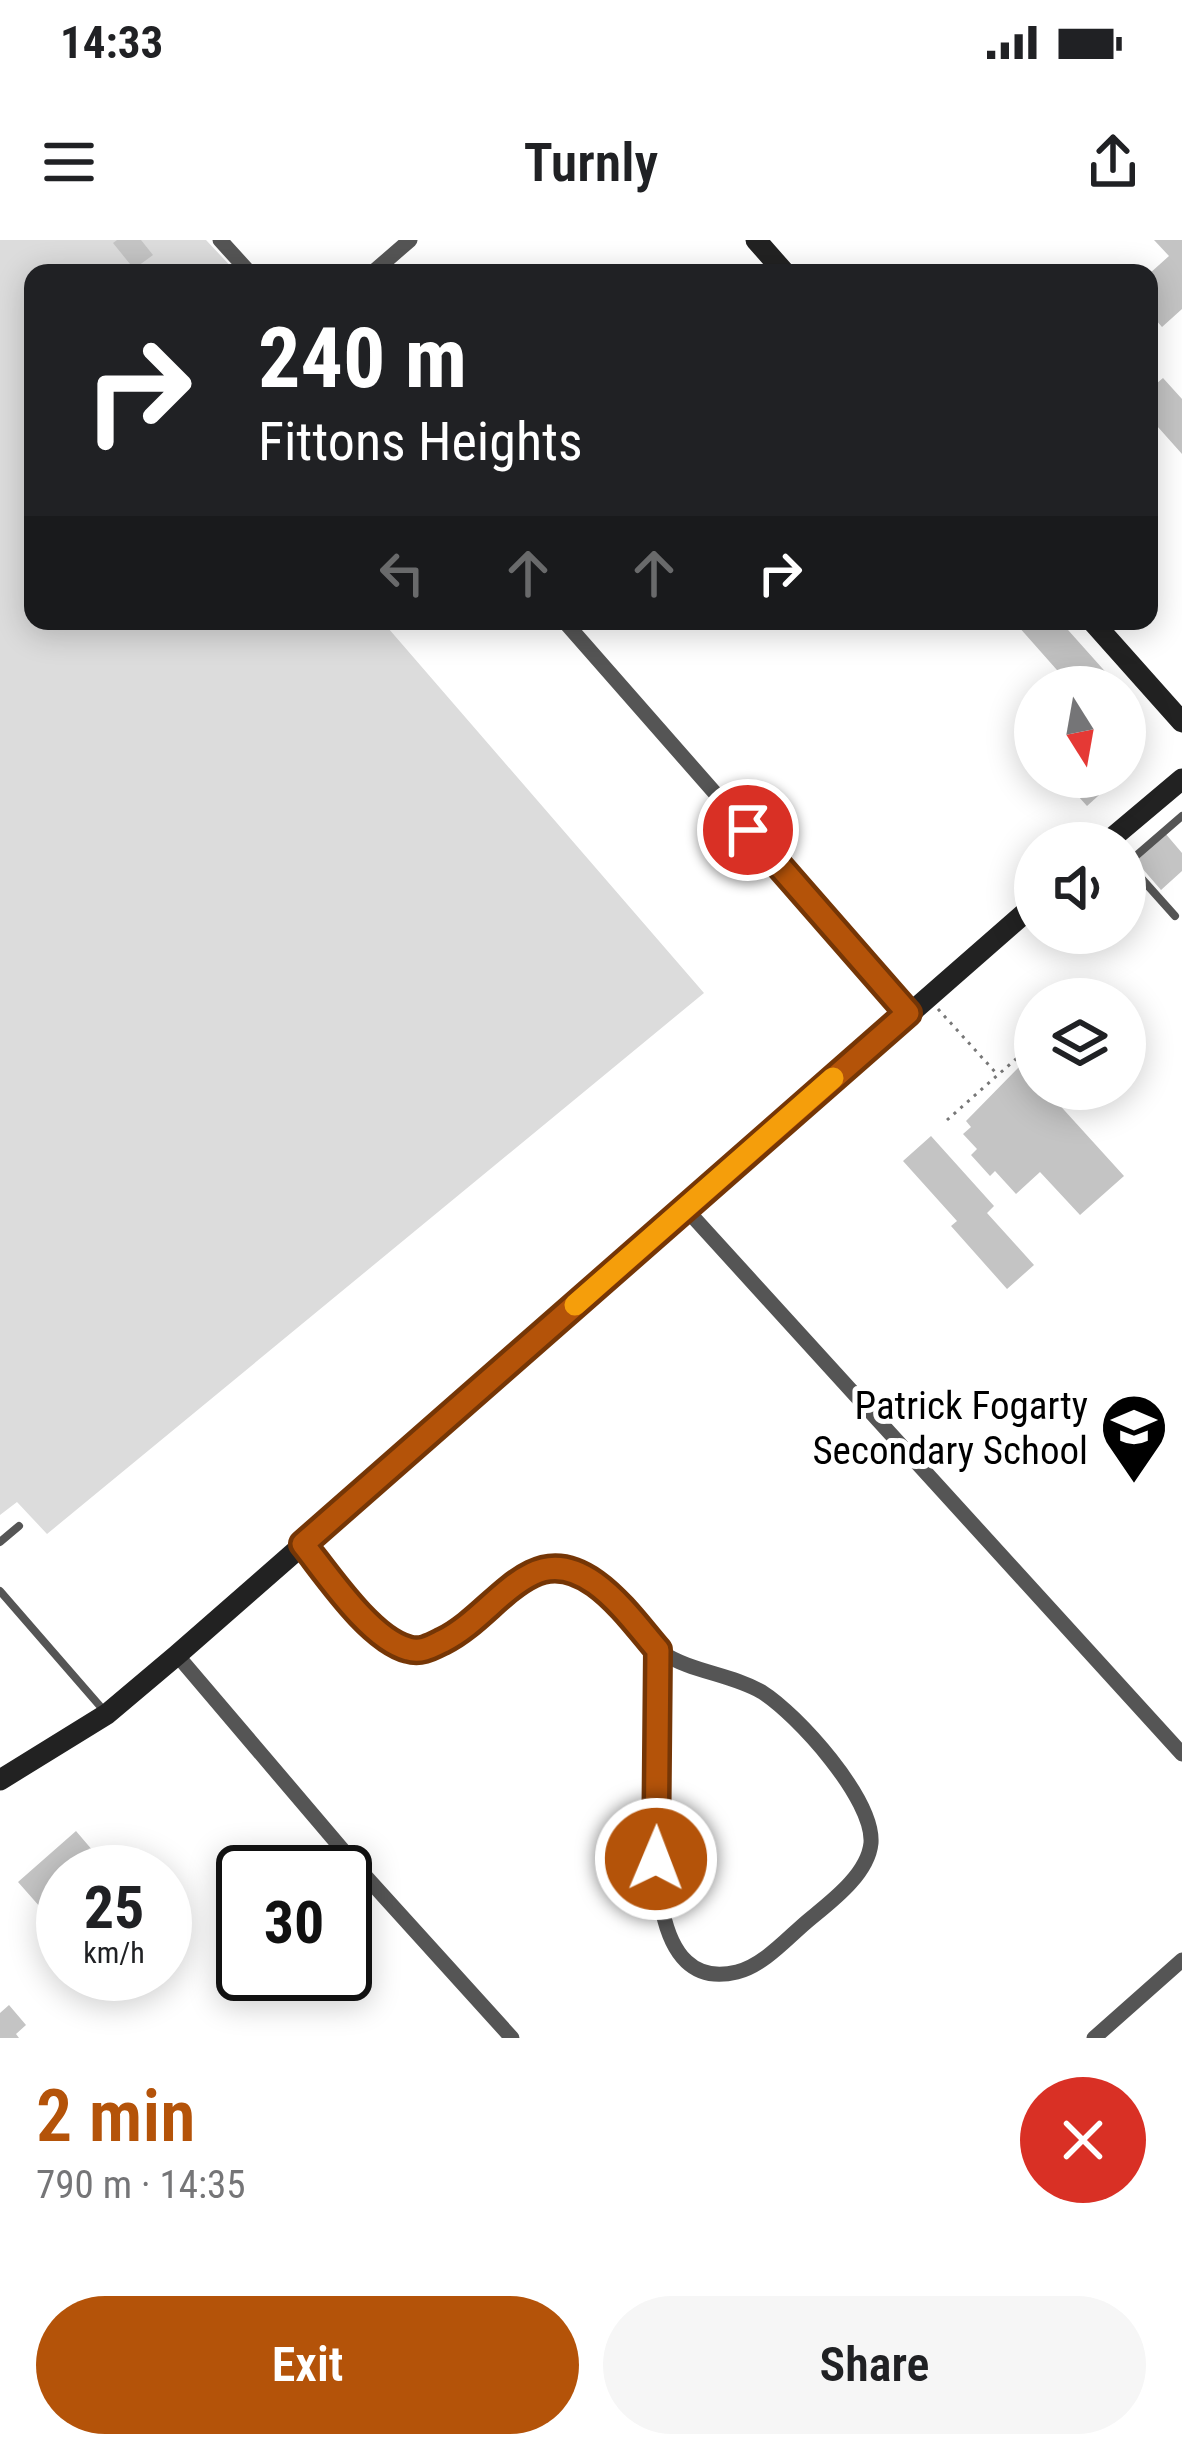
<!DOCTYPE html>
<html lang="en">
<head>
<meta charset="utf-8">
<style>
	body { margin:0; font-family:"Roboto Condensed",sans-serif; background:#f6f6f6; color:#202124; height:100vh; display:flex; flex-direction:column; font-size:45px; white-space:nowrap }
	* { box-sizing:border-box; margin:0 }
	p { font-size:39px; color:#757577 }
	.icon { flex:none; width:66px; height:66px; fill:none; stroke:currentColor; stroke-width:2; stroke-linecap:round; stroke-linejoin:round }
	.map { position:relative; height:1798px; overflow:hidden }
	.sheet { display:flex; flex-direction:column; background:#fff; flex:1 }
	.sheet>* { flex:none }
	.banner { position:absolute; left:24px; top:24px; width:1134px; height:366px; border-radius:24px; box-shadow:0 6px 30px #0003; background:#202124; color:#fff; overflow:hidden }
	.needle { width:78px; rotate:169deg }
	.controls { position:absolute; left:1014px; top:426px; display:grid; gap:24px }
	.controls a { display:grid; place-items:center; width:132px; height:132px; border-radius:50%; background:#fff; box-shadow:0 6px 30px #0003; font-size:60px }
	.speed { position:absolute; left:36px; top:1605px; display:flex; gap:24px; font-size:60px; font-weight:700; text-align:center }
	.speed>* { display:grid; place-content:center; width:156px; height:156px; border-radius:50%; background:#fff; box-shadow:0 6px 30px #0003; line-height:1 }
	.speed small { font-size:30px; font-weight:400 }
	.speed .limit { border:6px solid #111; border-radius:18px; background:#fff; color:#111 }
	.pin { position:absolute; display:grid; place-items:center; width:102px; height:102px; color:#fff; margin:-51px; border:6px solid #fff; border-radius:50%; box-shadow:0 3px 12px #0007 }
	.me { position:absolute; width:132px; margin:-66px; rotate:1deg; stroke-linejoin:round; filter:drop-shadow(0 0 9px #0008) }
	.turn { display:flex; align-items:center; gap:42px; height:252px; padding:0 36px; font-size:54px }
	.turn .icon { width:156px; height:156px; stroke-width:2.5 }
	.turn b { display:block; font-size:84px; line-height:102px }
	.lanes { display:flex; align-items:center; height:114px; padding:0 36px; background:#0003; justify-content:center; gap:60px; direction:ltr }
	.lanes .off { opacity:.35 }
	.round { display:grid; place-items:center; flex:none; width:126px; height:126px; border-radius:63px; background:#f6f6f6 }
	.head { display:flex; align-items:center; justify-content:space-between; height:204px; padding:0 36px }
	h1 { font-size:72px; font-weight:600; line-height:90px; color:#b45309 }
	.cta { display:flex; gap:24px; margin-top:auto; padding:24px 36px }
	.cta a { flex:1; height:138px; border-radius:72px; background:#b45309; color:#fff; font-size:48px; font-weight:600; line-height:138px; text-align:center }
	.cta a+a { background:#f6f6f6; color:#202124 }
	.status { display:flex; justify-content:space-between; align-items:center; height:84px; padding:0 60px; background:#fff; direction:ltr }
	.status svg { height:33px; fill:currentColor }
	header { display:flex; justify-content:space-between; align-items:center; height:156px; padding:0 36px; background:#fff; font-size:54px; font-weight:600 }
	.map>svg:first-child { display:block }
</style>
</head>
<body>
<div class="status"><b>14:33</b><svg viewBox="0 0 49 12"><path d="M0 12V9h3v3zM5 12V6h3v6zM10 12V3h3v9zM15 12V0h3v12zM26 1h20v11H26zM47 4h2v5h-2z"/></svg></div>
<header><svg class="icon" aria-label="menu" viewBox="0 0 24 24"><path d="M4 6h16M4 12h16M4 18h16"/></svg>Turnly<svg class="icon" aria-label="share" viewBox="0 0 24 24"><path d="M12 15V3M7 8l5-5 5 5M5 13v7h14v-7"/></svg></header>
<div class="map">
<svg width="1182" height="1798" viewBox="0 0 1182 1798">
	<rect width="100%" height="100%" fill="#fff"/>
	<path fill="#dcdcdc" d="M 0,0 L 206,0 L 237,33 L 33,33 L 33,381 L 382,381 L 704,753 L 47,1294 L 17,1262 L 0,1275 Z"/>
	<path fill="#c4c4c4" d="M 117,0 L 141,0 L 153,15 L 134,29 L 113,3 Z
		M 1154,0 L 1182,0 L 1182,69 L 1162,87 L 1149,72 L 1149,34 L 1169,16 Z
		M 1163,138 L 1182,159 L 1182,214 L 1149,177 L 1149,150 Z
		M 1024,381 L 1060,381 L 1119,447 L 1072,447 L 1018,386 Z
		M 1061,537 L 1119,537 L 1087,566 Z
		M 1165,593 L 1182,613 L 1182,631 L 1161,650 L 1135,620 Z
		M 1022,824 L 1035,838 L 1035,849 L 1045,849 L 1124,936 L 1080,975 L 1040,932 L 1016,954 L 995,931 L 990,936 L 971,915 L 977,909 L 963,894 L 971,887 L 966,881 Z
		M 931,896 L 994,966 L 987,973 L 1034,1025 L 1007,1049 L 951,986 L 957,981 L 903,921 Z
		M 76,1591 L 111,1632 L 63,1632 L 63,1693 L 18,1642 Z
		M 9,1765 L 26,1785 L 16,1794 L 19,1798 L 0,1798 L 0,1773 Z"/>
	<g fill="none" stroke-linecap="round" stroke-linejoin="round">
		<path stroke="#777" stroke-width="3" stroke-dasharray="3 6" stroke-linecap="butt" d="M 938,769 L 996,833
			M 947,880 L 1026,810"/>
		<path stroke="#555" stroke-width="8" d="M 1175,676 L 1133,629 L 1130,621 L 1182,576
			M 0,1302 L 19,1286
			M 0,1351 L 106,1473"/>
		<path stroke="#555" stroke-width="15" d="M 220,0 L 250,33
			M 372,33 L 410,0
			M 564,381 L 908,773
			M 685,968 L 1182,1514
			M 303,1304 C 327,1334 386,1423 430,1408 C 461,1397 486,1372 511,1351 C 528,1337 543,1326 567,1330 C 613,1339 628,1388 661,1412 C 691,1432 731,1434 762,1452 C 797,1474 874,1559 871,1603 C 868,1634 832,1661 810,1679 C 789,1696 765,1725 737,1732 C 636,1757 658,1573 659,1519 C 660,1482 660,1446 658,1410
			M 177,1415 L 359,1629 L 512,1798
			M 1094,1798 L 1182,1720"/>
		<path stroke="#222" stroke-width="21" d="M 756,0 L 785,33
			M 1092,381 L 1182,482
			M 1106,603 L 1182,539
			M 0,1540 L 107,1474 L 177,1415 L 1035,664"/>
	</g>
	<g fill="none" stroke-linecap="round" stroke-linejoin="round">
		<g stroke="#753606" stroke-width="30">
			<path id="route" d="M 656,1619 L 658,1410 C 630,1378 584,1308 532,1334 C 501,1349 477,1384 443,1401 C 431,1407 421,1413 408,1409 C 370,1399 327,1334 303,1304 L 908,773 L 748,590"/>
		</g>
		<use href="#route" stroke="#b45309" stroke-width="21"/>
		<path stroke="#f59e0b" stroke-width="21" d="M 575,1065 L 833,838"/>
	</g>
	<defs>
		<g id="school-pin" transform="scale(3.45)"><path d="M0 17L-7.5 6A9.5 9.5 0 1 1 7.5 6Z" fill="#000" stroke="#fff"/><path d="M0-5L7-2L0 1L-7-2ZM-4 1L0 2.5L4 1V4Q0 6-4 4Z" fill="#fff"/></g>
	</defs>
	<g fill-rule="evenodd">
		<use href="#school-pin" x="1134" y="1187"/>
	</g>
	<g text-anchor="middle" stroke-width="10" stroke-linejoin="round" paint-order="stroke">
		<g font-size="39" fill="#000" stroke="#fff" text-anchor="end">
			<text x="1088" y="1179">Patrick Fogarty<tspan x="1088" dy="45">Secondary School</tspan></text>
		</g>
	</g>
</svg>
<div class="controls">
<a><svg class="needle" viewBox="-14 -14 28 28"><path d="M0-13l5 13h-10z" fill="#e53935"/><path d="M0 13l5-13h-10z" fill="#757577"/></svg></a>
<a><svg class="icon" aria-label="sound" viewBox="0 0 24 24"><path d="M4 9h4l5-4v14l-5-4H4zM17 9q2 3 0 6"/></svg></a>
<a><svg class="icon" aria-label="layers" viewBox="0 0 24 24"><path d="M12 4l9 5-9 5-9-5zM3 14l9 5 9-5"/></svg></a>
</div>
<div class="speed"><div>25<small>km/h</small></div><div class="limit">30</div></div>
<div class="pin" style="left:748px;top:590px;background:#d93025"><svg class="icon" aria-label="arrive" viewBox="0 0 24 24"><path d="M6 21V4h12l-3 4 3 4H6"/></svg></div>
<svg class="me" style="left:656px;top:1619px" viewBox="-20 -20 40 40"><circle r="17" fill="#b45309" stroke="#fff" stroke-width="3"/><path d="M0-11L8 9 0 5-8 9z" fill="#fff"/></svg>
<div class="banner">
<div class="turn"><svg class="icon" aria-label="right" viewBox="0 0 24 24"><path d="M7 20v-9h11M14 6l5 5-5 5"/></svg><div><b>240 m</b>Fittons Heights</div></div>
<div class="lanes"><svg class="icon off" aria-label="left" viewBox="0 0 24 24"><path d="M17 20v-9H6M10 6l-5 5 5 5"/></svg><svg class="icon off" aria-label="ahead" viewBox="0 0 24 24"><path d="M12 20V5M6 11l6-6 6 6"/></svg><svg class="icon off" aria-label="ahead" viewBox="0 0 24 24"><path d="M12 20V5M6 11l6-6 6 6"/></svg><svg class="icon" aria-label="right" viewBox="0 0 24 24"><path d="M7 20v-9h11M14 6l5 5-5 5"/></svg></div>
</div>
</div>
<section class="sheet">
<div class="head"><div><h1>2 min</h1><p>790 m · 14:35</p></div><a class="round" style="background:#d93025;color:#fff"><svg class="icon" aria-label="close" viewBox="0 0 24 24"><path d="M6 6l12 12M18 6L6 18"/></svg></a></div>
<div class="cta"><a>Exit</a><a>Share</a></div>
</section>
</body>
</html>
